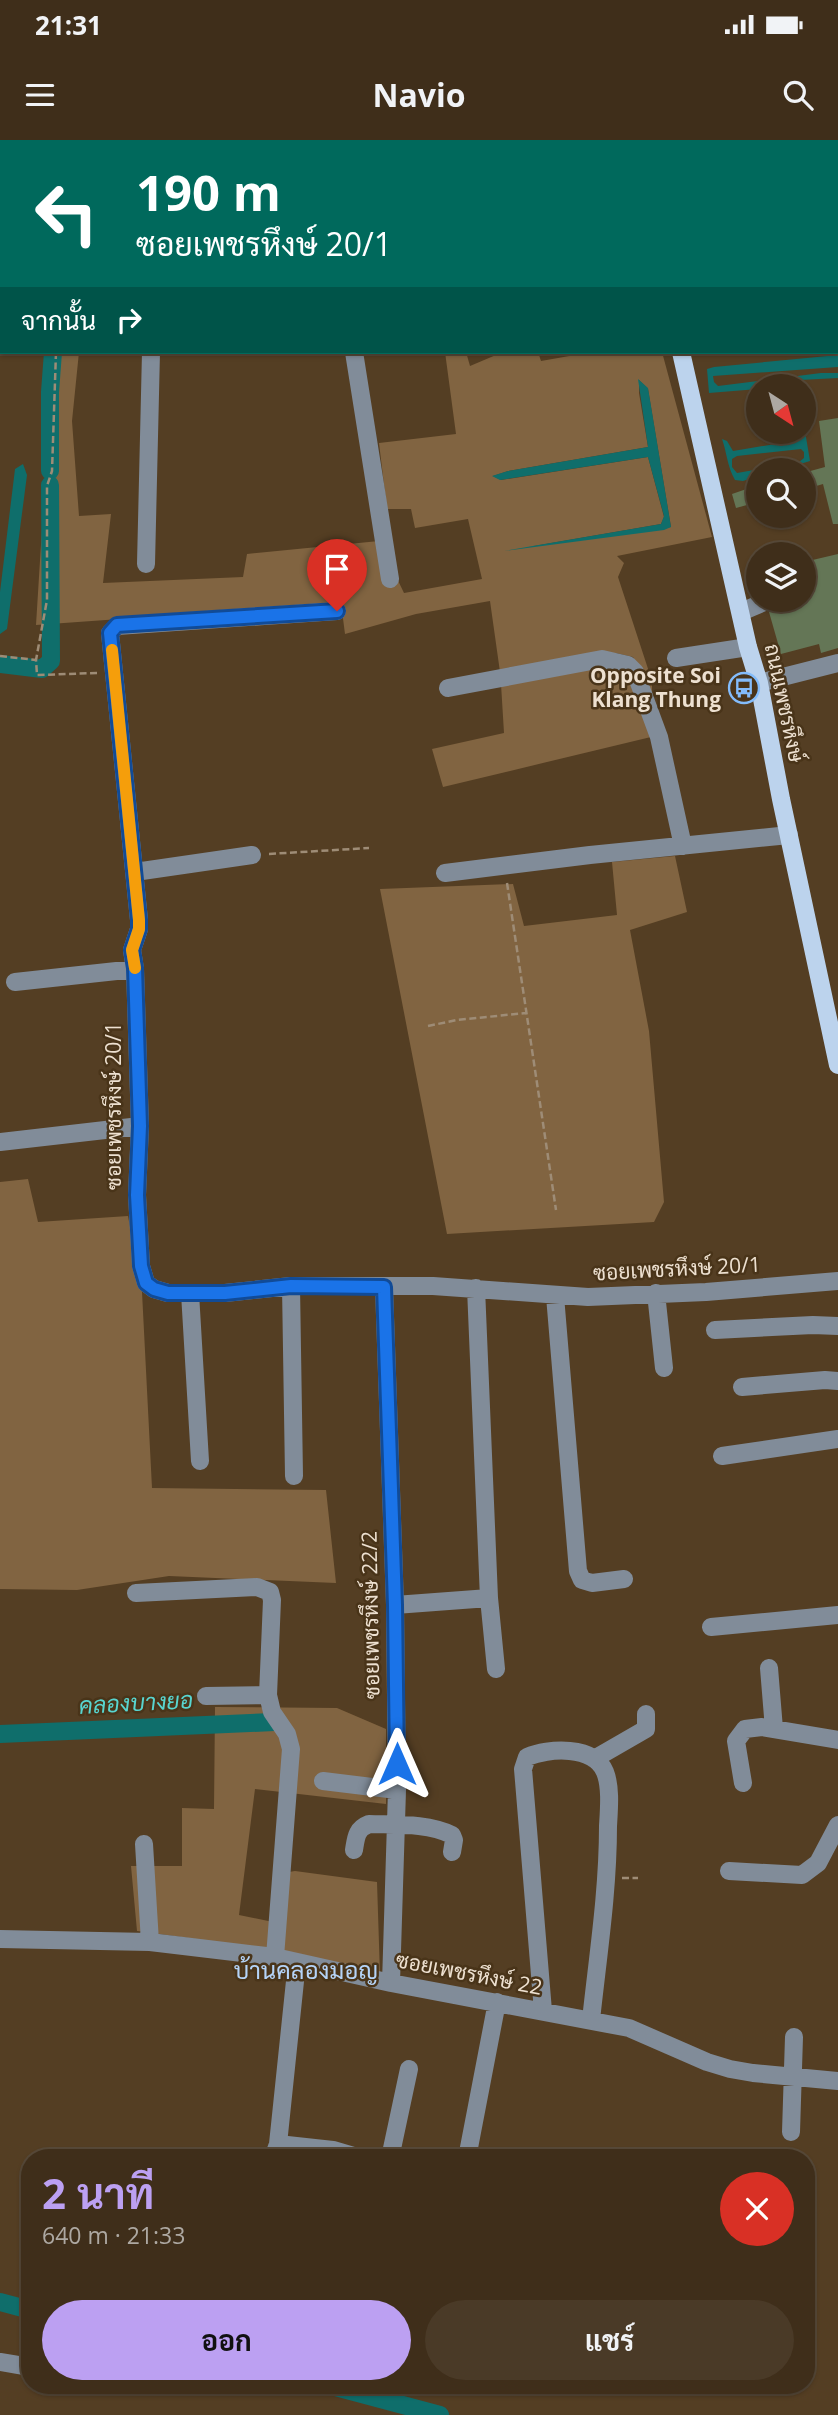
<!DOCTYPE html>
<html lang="th">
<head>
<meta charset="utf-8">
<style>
	body { margin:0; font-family:"Open Sans",Sarabun,sans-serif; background:#4a3a27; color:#f1f3f6; height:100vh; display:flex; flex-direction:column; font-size:26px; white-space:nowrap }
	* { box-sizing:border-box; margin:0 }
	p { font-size:23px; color:#ada8a2 }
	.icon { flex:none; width:38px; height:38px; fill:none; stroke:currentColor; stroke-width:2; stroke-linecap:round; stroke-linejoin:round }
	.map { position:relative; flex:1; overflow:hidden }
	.drawer { position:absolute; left:21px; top:2009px; width:794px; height:245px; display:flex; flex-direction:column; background:#3f2e1a; border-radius:28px; box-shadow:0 2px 5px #0004,0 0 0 2px #584a39 }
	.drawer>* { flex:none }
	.top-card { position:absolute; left:0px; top:0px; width:838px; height:214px; box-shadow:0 2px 5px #0004,0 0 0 2px #584a39; background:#00695c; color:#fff; overflow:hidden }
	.needle { width:46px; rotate:144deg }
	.tools { position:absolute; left:746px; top:234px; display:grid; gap:14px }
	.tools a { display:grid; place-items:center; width:70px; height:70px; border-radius:50%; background:#3f2e1a; box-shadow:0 2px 5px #0004,0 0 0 2px #584a39; font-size:35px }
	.pin { position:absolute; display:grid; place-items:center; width:60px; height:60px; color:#fff; margin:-72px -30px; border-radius:50% 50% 50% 0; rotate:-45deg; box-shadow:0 0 7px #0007 }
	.pin .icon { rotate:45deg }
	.me { position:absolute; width:77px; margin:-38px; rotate:0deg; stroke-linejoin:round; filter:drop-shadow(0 0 5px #0008) }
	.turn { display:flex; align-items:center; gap:24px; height:147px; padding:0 21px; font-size:32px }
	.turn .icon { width:91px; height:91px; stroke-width:2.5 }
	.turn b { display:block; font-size:49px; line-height:60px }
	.then { display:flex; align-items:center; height:66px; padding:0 21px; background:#0003; gap:14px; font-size:26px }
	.round { display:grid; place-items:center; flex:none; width:74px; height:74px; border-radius:37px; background:#4a3a27 }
	.head { display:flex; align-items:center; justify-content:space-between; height:119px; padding:0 21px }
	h1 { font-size:42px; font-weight:700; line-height:52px; color:#bca0f2 }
	.action { display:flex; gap:14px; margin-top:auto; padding:14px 21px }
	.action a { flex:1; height:80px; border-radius:42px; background:#bca0f2; color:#111; font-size:28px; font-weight:700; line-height:80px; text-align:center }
	.action a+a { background:#4a3a27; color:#f1f3f6 }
	.status { display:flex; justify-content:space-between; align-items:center; height:49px; padding:0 35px; background:#3f2e1a; direction:ltr }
	.status svg { height:19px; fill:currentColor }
	header { display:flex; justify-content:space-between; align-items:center; height:91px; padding:0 21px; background:#3f2e1a; font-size:32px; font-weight:700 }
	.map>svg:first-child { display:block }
</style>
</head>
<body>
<div class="status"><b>21:31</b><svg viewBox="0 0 49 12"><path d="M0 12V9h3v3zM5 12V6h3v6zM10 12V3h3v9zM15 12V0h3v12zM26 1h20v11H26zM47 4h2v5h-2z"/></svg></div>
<header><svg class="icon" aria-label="menu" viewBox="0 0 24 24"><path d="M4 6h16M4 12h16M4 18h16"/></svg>Navio<svg class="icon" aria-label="search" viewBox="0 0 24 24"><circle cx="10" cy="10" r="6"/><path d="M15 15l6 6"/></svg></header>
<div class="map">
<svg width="838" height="2275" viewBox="0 0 838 2275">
	<rect width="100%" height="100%" fill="#543e23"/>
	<path fill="#816441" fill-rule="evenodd" d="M 46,212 L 79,212 L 72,281 L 79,376 L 111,374 L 103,443 L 243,437 L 247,414 L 379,401 L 404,453 L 482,439 L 468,379 L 415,388 L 411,369 L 387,369 L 379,303 L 456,294 L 445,212 L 466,212 L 470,226 L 503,212 L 538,212 L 541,221 L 592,212 L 662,212 L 712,397 L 617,416 L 624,423 L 618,437 L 652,541 L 652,554 L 633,517 L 616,513 L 500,532 L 490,461 L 416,474 L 345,494 L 341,463 L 36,485 L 46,324 L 41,308 ZM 639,240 L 648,249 L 671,387 L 528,407 L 661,384 L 664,377 L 648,317 L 501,340 L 493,336 L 508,331 L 648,307 L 639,253 Z
		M 598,528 L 622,528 L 635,546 L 651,597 L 443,647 L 432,609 L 504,593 L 501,544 Z
		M 675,716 L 687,772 L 630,790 L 649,891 L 664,1062 L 654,1082 L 447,1094 L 380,749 L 513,744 L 524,786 L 617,775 L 612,722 Z
		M 28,1039 L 38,1082 L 128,1076 L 142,1152 L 152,1348 L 326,1350 L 336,1443 L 169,1436 L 77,1450 L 0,1449 L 0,1042 Z
		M 215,1567 L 337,1568 L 386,1589 L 386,1664 L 255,1649 L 239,1775 L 273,1782 L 277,1734 L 295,1731 L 377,1742 L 380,1835 C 299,1817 220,1801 137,1791 L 131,1726 L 182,1726 L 182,1668 L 214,1669 Z"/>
	<path fill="#0f6e6b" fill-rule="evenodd" d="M 838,215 L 838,227 L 713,236 L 714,242 L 718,246 L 821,233 L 838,233 L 838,238 L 800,240 L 799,247 L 758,247 L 758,249 L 709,253 L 707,229 L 714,227 Z
		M 638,239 L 648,248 L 671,387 L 664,390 L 504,411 L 661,384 L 664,376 L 648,317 L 500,340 L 492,336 L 508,331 L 648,307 Z
		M 803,279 L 810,321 L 777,331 L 758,331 L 758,336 L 743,341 L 735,340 C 727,326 727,313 722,299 L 727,301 L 733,311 L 793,301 L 800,297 L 800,292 L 803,292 ZM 801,309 L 804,312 L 804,318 L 799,322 L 737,333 L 732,327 L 732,319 L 737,316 Z
		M 23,324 L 27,335 L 7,489 L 0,494 L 0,452 L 15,329 Z"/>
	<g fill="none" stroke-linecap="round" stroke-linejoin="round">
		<path stroke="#0f6e6b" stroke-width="18" d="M 50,331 L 50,252 L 53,212
			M 0,524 L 42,529 L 51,521 L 50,345
			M 0,1594 L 274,1582
			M 0,2162 L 30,2170
			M 328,2245 L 440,2275"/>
	</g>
	<path fill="#647656" d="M 838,278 L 838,384 L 833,384 L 823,344 L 803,350 L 803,333 L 825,327 L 819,281 Z
		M 758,345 L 758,362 L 736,368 L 732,354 Z
		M 838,414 L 838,508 L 821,513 L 819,504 L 781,514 L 769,472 L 779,465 L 803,460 L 803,457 L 812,455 L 815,445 L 813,440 L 807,435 L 804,422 Z"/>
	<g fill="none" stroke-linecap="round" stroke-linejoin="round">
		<path stroke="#9e8c76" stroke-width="2.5" stroke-dasharray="7 3.5" stroke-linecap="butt" d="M 0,180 L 2,180
			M 56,212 L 52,331 L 47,346 L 47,460 L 36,520 L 37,535 L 97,533
			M 0,516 L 36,520
			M 269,714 L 369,708
			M 507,743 L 556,1070
			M 428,886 L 457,880 L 526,873
			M 622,1738 L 638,1738"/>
		<path stroke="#818c99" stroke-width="18" d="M 367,0 L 367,2
			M 0,135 L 2,136
			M 354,212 L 390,439
			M 146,424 L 151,212
			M 803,446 L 804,446
			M 337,471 L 117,486 L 110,493 L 139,780 L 139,789 L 132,810 L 135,829 L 140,986 L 137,1055 L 141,1126 L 146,1143 L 154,1149 L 168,1153 L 225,1153 L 291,1146 L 433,1146 L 588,1157 L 706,1152 L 838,1141
			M 741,472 L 769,460
			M 676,518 L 748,507
			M 759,543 L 838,523
			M 448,548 L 602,519 L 628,525 L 635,532 L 659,597 L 683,706
			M 135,732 L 252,715
			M 445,733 L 590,715 L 789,695
			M 15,842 L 135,829
			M 0,1002 L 140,986
			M 291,1146 L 294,1336
			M 384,1147 L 395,1465 L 397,1650 L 391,1843
			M 190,1153 L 200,1321
			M 656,1153 L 664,1228
			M 555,1156 L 578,1431 L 582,1440 L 592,1443 L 624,1439
			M 715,1190 L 813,1185 L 838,1186
			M 742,1247 L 825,1240 L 838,1241
			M 722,1316 L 838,1299
			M 136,1453 L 257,1447 L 270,1452 L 272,1460 L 268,1555 L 272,1572 L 287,1594 L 291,1609 L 275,1817
			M 489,1458 L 496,1529
			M 395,1465 L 489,1458 L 476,1148
			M 711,1487 L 838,1475
			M 769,1528 L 774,1589
			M 206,1556 L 268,1555
			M 594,1619 L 646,1589 L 646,1574
			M 323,1641 L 397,1650
			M 743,1643 L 736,1601 L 745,1589 L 762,1587 L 838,1600
			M 144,1704 L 150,1802
			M 354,1710 C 356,1698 356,1689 369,1684 C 395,1685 428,1683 452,1695 L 454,1700 L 452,1712
			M 729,1731 L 802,1735 L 818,1723 L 838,1685
			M 0,1799 L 150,1802 L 275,1817 L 391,1843 L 629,1888 L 707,1922 L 730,1929 L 753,1933 L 838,1941
			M 543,1871 L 523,1629 L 527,1617 C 548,1608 594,1605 605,1632 C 611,1647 609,1669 608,1686 C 608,1751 598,1815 591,1880
			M 791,1992 L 794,1897
			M 278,2004 L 333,2010 L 360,2018
			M 267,2018 L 274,2015 L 278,2004 L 297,1822
			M 390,2018 L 409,1929
			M 467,2018 L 497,1862
			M 0,2222 L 30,2227"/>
		<path stroke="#bcd3ed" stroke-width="18" d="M 633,0 L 633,2
			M 681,212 L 748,507 L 759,543 L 781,659 L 838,925"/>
	</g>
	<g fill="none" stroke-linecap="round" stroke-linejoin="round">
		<g stroke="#114b97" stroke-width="18">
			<path id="route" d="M 337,471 L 117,485 L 110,493 L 139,780 L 139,789 L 132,810 L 135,828 L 140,986 L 137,1055 L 141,1126 L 146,1143 L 154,1149 L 168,1153 L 225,1153 L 291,1146 L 384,1147 L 395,1465 L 397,1624"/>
		</g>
		<use href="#route" stroke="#1a73e8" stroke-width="12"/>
		<path stroke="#f59e0b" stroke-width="12" d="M 112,510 L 139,780 L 139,789 L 132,810 L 135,828"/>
	</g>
	<defs>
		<g id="bus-ring" transform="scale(1.575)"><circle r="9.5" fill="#493419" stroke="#83bcfb" stroke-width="1.5"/><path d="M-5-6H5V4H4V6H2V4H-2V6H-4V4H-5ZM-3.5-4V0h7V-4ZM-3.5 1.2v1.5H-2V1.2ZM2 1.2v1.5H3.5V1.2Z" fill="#83bcfb"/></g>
	</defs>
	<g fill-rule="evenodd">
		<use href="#bus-ring" x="744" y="548"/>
	</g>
	<g text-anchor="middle" stroke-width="5" stroke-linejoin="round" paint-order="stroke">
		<g font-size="21" font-weight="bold" fill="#ede0d0" stroke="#493419" text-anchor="end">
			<text x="721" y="543">Opposite Soi<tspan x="721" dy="24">Klang Thung</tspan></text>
		</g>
		<g font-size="21" fill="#ede0d0" stroke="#493419">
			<text transform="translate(784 563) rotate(78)" y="7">ถนนเพชรหึงษ์</text>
			<text transform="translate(114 966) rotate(-90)" y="7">ซอยเพชรหึงษ์ 20/1</text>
			<text transform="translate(677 1129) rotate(-3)" y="7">ซอยเพชรหึงษ์ 20/1</text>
			<text transform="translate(371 1475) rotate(-91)" y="7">ซอยเพชรหึงษ์ 22/2</text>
			<text transform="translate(469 1834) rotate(11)" y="7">ซอยเพชรหึงษ์ 22</text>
		</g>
		<g font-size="23" font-style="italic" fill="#58d5d0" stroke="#493419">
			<text transform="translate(136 1563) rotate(-3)" y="8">คลองบางยอ</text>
		</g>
		<g font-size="24" fill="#b5d4f8" stroke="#493419">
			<text x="306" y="1839">บ้านคลองมอญ</text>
		</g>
	</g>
</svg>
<div class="tools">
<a><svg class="needle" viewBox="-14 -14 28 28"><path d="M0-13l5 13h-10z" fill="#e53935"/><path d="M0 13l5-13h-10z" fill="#ada8a2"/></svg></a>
<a><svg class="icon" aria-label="search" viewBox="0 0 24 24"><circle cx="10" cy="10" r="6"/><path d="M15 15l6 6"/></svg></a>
<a><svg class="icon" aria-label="layers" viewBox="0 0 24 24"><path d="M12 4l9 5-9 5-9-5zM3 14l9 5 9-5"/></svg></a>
</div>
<div class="pin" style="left:337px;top:471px;background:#d93025"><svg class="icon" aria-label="arrive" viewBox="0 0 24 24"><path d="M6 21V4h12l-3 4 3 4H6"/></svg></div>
<svg class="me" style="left:397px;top:1624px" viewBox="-20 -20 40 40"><path d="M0-17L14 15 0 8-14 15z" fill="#1a73e8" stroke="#fff" stroke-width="4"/></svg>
<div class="top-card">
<div class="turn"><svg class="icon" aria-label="left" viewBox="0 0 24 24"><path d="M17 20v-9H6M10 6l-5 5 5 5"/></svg><div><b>190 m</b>ซอยเพชรหึงษ์ 20/1</div></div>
<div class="then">จากนั้น<svg class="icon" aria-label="right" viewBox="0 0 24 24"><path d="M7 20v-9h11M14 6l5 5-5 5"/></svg></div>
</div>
<section class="drawer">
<div class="head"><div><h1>2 นาที</h1><p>640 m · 21:33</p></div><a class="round" style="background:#d93025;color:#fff"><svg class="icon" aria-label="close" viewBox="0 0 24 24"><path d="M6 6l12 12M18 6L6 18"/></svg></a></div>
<div class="action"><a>ออก</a><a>แชร์</a></div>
</section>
</div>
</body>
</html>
